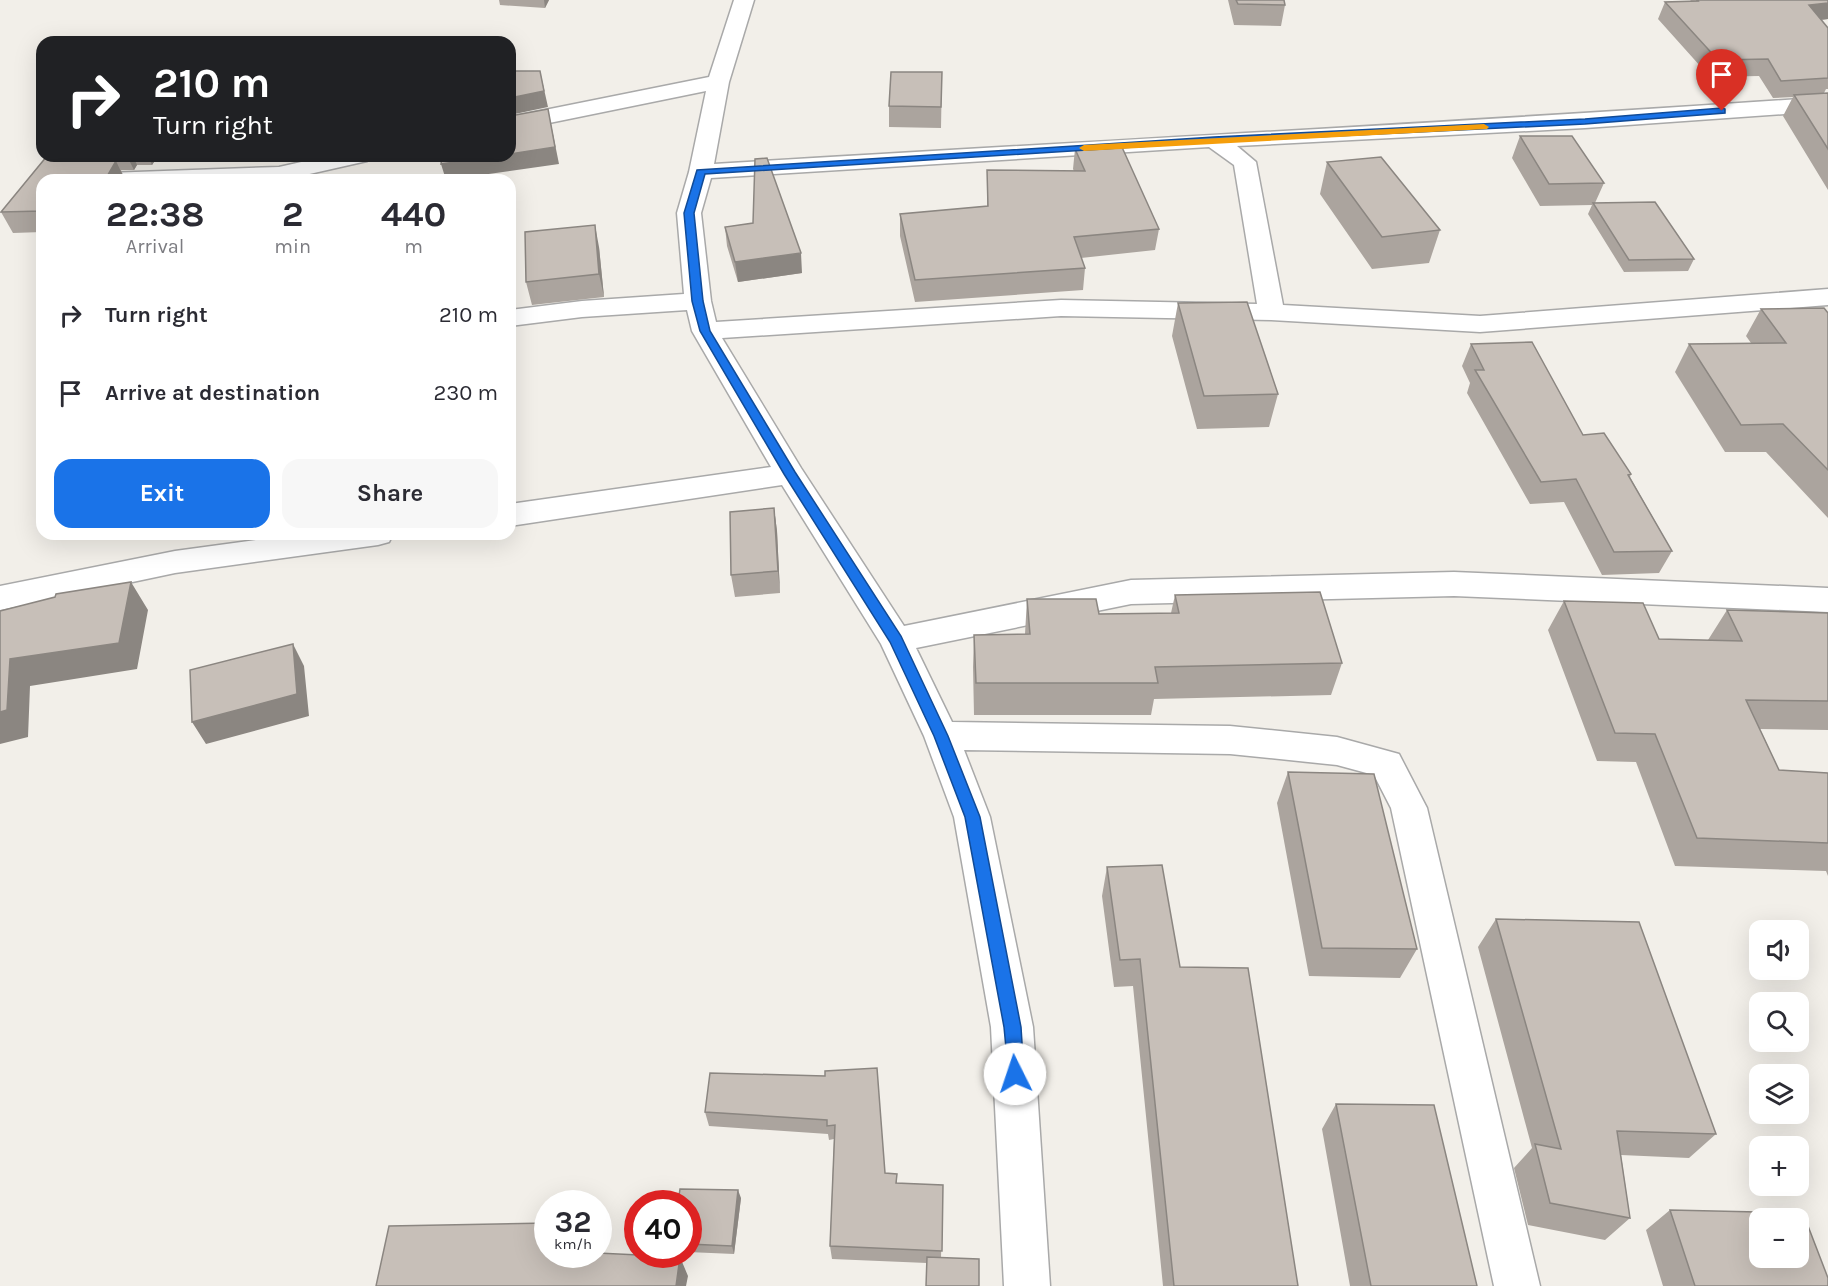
<!DOCTYPE html>
<html lang="en">
<head>
<meta charset="utf-8">
<style>
	body { margin:0; font-family:Karla,sans-serif; background:#f7f7f7; color:#2b2b33; height:100vh; display:flex; flex-direction:column; font-size:22px; white-space:nowrap }
	* { box-sizing:border-box; margin:0 }
	p { font-size:20px; color:#7c7c81 }
	.icon { flex:none; width:33px; height:33px; fill:none; stroke:currentColor; stroke-width:2; stroke-linecap:round; stroke-linejoin:round }
	.map { position:relative; flex:1; overflow:hidden }
	.details { position:absolute; left:36px; top:174px; width:480px; height:366px; display:flex; flex-direction:column; background:#fff; border-radius:18px; box-shadow:0 6px 24px #0002 }
	.details>* { flex:none }
	.hud { position:absolute; left:36px; top:36px; width:480px; height:126px; border-radius:18px; box-shadow:0 6px 24px #0002; background:#202124; color:#fff; overflow:hidden }
	.fabs { position:absolute; left:1749px; top:920px; display:grid; gap:12px }
	.fabs a { display:grid; place-items:center; width:60px; height:60px; border-radius:12px; background:#fff; box-shadow:0 6px 24px #0002; font-size:30px }
	.speed { position:absolute; left:534px; top:1190px; display:flex; gap:12px; font-size:30px; font-weight:700; text-align:center }
	.speed>* { display:grid; place-content:center; width:78px; height:78px; border-radius:50%; background:#fff; box-shadow:0 6px 24px #0002; line-height:1 }
	.speed small { font-size:15px; font-weight:400 }
	.speed .limit { border:9px solid #d22; background:#fff; color:#111 }
	.pin { position:absolute; display:grid; place-items:center; width:51px; height:51px; color:#fff; margin:-62px -26px; border-radius:50% 50% 50% 0; rotate:-45deg; box-shadow:0 0 6px #0007 }
	.pin .icon { rotate:45deg }
	.me { position:absolute; width:66px; margin:-33px; rotate:356deg; stroke-linejoin:round; filter:drop-shadow(0 0 4px #0008) }
	.turn { display:flex; align-items:center; gap:21px; height:126px; padding:0 18px; font-size:27px }
	.turn .icon { width:78px; height:78px; stroke-width:2.5 }
	.turn b { display:block; font-size:42px; line-height:51px }
	.eta { display:flex; justify-content:space-evenly; align-items:center; height:102px; text-align:center }
	.eta b { font-size:36px; font-weight:700; line-height:42px }
	.button { display:flex; gap:12px; margin-top:auto; padding:12px 18px }
	.button a { flex:1; height:69px; border-radius:18px; background:#1a73e8; color:#fff; font-size:24px; font-weight:700; line-height:69px; text-align:center }
	.button a+a { background:#f7f7f7; color:#2b2b33 }
	ul { padding:0; list-style:none }
	li { display:flex; align-items:center; gap:18px; height:78px; padding:0 18px }
	li div { flex:1 }
	li b { display:block; font-size:22px }
	li em { font-style:normal }
	.map>svg:first-child { display:block }
</style>
</head>
<body>
<div class="map">
<svg width="1828" height="1286" viewBox="0 0 1828 1286">
	<rect width="100%" height="100%" fill="#f2efe9"/>
	<g fill="none" stroke-linecap="round" stroke-linejoin="round">
		<g stroke="#a9a9a9" stroke-width="3">
			<path id="minor" d="M 734,0 L 754,0 L 729,82 L 714,164 C 1085,141 1457,123 1828,97 L 1828,111 L 1585,128 L 1237,146 L 1256,162 L 1283,305 L 1480,316 L 1828,289 L 1828,305 L 1480,332 L 1271,320 L 1061,316 L 722,338 L 801,468 L 904,626 L 1131,580 L 1454,572 L 1828,588 L 1828,612 L 1454,596 L 1131,604 L 916,648 L 952,722 L 1230,726 L 1337,737 L 1399,754 L 1427,808 L 1540,1286 L 1494,1286 L 1391,808 L 1374,775 L 1337,765 L 1230,754 L 964,750 L 990,817 L 1033,1027 L 1050,1286 L 1004,1286 L 991,1027 L 954,817 L 924,736 L 881,644 L 782,485 L 510,526 L 510,504 L 771,467 L 692,331 L 687,310 L 582,317 L 510,326 L 510,310 L 582,301 L 684,294 L 677,213 L 689,172 L 706,91 L 510,131 L 510,117 L 709,77 ZM 1209,147 L 1234,165 L 1257,304 L 1061,300 L 716,322 L 711,301 L 701,213 L 711,178 Z
				M 328,156 L 370,156 L 367,161 L 283,180 L 95,180 L 99,175 L 107,173 L 279,167 Z
				M 299,534 L 393,534 L 389,542 L 378,545 L 175,573 L 0,610 L 0,586 L 175,551 Z"/>
		</g>
		<use href="#minor" fill="#fff" fill-rule="evenodd"/>
	</g>
	<path fill="#aba49e" d="M 499,0 L 549,0 L 545,8 L 500,5 Z
		M 1228,0 L 1284,0 L 1285,5 L 1281,26 L 1234,25 Z
		M 1691,0 L 1828,0 L 1828,19 L 1821,20 L 1828,28 L 1828,89 L 1826,89 L 1824,93 L 1828,93 L 1828,190 L 1783,116 L 1793,97 L 1773,98 L 1759,76 L 1710,77 L 1658,19 L 1665,2 L 1690,1 Z
		M 942,72 L 941,128 L 889,127 L 889,106 Z
		M 1520,136 L 1604,183 L 1595,203 L 1694,259 L 1688,271 L 1624,272 L 1588,214 L 1592,205 L 1540,206 L 1512,158 Z
		M 1075,149 L 1159,229 L 1155,250 L 1081,258 L 1085,268 L 1083,290 L 915,302 L 900,236 L 900,214 L 987,206 L 987,170 L 1074,171 L 1073,169 Z
		M 47,156 L 158,156 L 152,165 L 137,165 L 134,170 L 121,170 L 125,180 L 42,180 L 42,232 L 13,233 L 1,212 Z
		M 1327,162 L 1440,230 L 1429,263 L 1372,269 L 1320,194 Z
		M 753,223 L 802,273 L 738,282 L 727,246 L 725,227 Z
		M 599,247 L 604,297 L 532,305 L 526,282 Z
		M 1178,303 L 1278,394 L 1269,427 L 1197,429 L 1172,336 Z
		M 1761,309 L 1828,313 L 1828,518 L 1766,452 L 1725,452 L 1675,372 L 1689,344 L 1751,343 L 1746,336 Z
		M 1471,344 L 1631,474 L 1630,477 L 1672,551 L 1659,573 L 1602,575 L 1564,502 L 1530,504 L 1467,393 L 1470,383 L 1462,366 Z
		M 774,508 L 777,531 L 780,593 L 735,597 L 731,575 Z
		M 1175,595 L 1342,663 L 1331,695 L 1154,699 L 1151,715 L 974,715 L 973,667 L 974,635 L 1025,634 L 1027,599 L 1099,614 L 1171,613 Z
		M 1564,601 L 1659,639 L 1708,640 L 1727,610 L 1828,613 L 1828,730 L 1760,729 L 1779,770 L 1828,773 L 1828,876 L 1826,871 L 1675,866 L 1636,762 L 1597,761 L 1548,630 Z
		M 1288,772 L 1417,949 L 1400,978 L 1309,976 L 1277,803 Z
		M 1107,867 L 1180,967 L 1298,1286 L 1163,1286 L 1133,986 L 1114,987 L 1102,896 Z
		M 1496,919 L 1716,1134 L 1689,1158 L 1621,1155 L 1630,1218 L 1605,1240 L 1528,1225 L 1514,1168 L 1532,1148 L 1478,947 Z
		M 825,1076 L 885,1173 L 897,1174 L 897,1183 L 943,1185 L 941,1258 L 927,1263 L 832,1259 L 830,1246 L 834,1139 L 829,1140 L 828,1134 L 709,1126 L 705,1112 Z
		M 1336,1104 L 1477,1286 L 1350,1286 L 1322,1129 Z
		M 741,1198 L 734,1254 L 688,1252 L 688,1203 Z
		M 1670,1210 L 1828,1286 L 1663,1286 L 1646,1230 Z"/>
	<path fill="#8b8681" d="M 544,0 L 549,0 L 545,8 Z
		M 1828,3 L 1828,19 L 1800,22 L 1809,5 Z
		M 540,71 L 548,107 L 510,115 L 510,98 Z
		M 548,109 L 559,164 L 446,180 L 441,164 L 494,156 L 510,156 L 510,154 Z
		M 84,156 L 99,156 L 106,171 L 93,179 L 83,158 Z
		M 127,156 L 133,156 L 137,165 L 134,170 Z
		M 148,156 L 158,156 L 152,165 Z
		M 116,161 L 125,180 L 105,180 Z
		M 595,225 L 599,247 L 604,297 L 599,274 Z
		M 801,253 L 802,273 L 738,282 L 735,262 Z
		M 774,508 L 777,531 L 780,593 L 778,571 Z
		M 131,582 L 148,610 L 137,669 L 30,686 L 28,737 L 0,744 L 0,712 L 10,659 Z
		M 293,644 L 304,666 L 309,716 L 206,744 L 192,722 Z
		M 738,1190 L 741,1198 L 734,1254 L 732,1246 Z
		M 680,1257 L 688,1276 L 686,1286 L 676,1286 Z"/>
	<path fill="#c7bfb8" stroke="#8b8681" stroke-width="1.5" fill-rule="evenodd" d="M 1236,0 L 1284,0 L 1285,5 L 1238,4 Z
		M 1697,0 L 1828,0 L 1828,3 L 1809,5 L 1828,28 L 1828,78 L 1781,81 L 1768,59 L 1718,60 L 1665,2 L 1698,1 Z
		M 510,71 L 540,71 L 544,91 L 510,98 Z
		M 891,72 L 942,72 L 941,107 L 889,106 Z
		M 1828,93 L 1828,149 L 1794,95 Z
		M 548,109 L 555,147 L 510,154 L 510,116 Z
		M 1520,136 L 1572,136 L 1604,183 L 1549,184 Z
		M 1121,145 L 1159,229 L 1074,237 L 1085,268 L 915,280 L 900,214 L 988,206 L 987,170 L 1085,171 L 1075,149 Z
		M 47,156 L 84,156 L 83,158 L 85,161 L 116,161 L 105,180 L 42,180 L 42,211 L 1,212 Z
		M 442,156 L 494,156 L 441,164 Z
		M 1381,157 L 1440,230 L 1382,237 L 1327,162 Z
		M 767,158 L 801,253 L 735,262 L 725,227 L 753,223 L 755,159 Z
		M 1655,202 L 1694,259 L 1629,260 L 1593,203 Z
		M 595,225 L 599,274 L 526,282 L 525,232 Z
		M 1247,302 L 1278,394 L 1204,396 L 1178,303 Z
		M 1824,308 L 1828,313 L 1828,470 L 1783,424 L 1741,425 L 1689,344 L 1786,343 L 1761,309 Z
		M 1532,342 L 1583,435 L 1604,433 L 1631,474 L 1628,475 L 1672,551 L 1614,552 L 1576,479 L 1541,482 L 1475,370 L 1484,370 L 1471,344 Z
		M 774,508 L 778,571 L 731,575 L 730,512 Z
		M 131,582 L 119,643 L 10,659 L 7,710 L 0,712 L 0,611 L 55,597 L 56,594 Z
		M 1320,592 L 1342,663 L 1155,667 L 1158,683 L 976,683 L 974,635 L 1030,634 L 1027,599 L 1096,599 L 1099,614 L 1179,613 L 1175,595 Z
		M 1564,601 L 1643,603 L 1659,639 L 1742,641 L 1727,610 L 1828,613 L 1828,701 L 1746,700 L 1779,770 L 1828,773 L 1828,843 L 1697,838 L 1655,734 L 1615,733 Z
		M 293,644 L 297,694 L 192,722 L 190,670 Z
		M 1288,772 L 1374,774 L 1417,949 L 1322,948 Z
		M 1162,865 L 1180,967 L 1248,968 L 1298,1286 L 1174,1286 L 1140,959 L 1120,960 L 1107,867 Z
		M 1496,919 L 1639,922 L 1716,1134 L 1617,1131 L 1630,1218 L 1550,1203 L 1535,1144 L 1561,1149 Z
		M 877,1068 L 885,1173 L 897,1174 L 896,1183 L 943,1185 L 942,1251 L 830,1246 L 835,1125 L 827,1126 L 827,1120 L 705,1112 L 710,1073 L 825,1076 L 825,1071 Z
		M 1336,1104 L 1434,1105 L 1477,1286 L 1371,1286 Z
		M 680,1189 L 738,1190 L 732,1246 L 688,1244 L 688,1203 L 678,1203 Z
		M 1670,1210 L 1803,1213 L 1828,1278 L 1828,1286 L 1695,1286 ZM 1760,1218 L 1798,1218 L 1798,1257 L 1760,1257 Z
		M 548,1223 L 548,1254 L 598,1254 L 598,1253 L 680,1257 L 676,1286 L 376,1286 L 389,1226 Z
		M 927,1257 L 979,1259 L 979,1286 L 926,1286 Z"/>
	<path fill="#1a73e8" stroke="#114b97" stroke-width="1.5" d="M 1722,108 L 1725,109 L 1725,113 L 1585,124 L 1214,142 L 705,174 L 694,213 L 703,301 L 710,331 L 795,472 L 901,636 L 948,736 L 980,817 L 1021,1027 L 1024,1074 L 1021,1080 L 1015,1082 L 1009,1080 L 1004,1027 L 965,817 L 934,736 L 890,642 L 784,474 L 700,331 L 692,301 L 684,213 L 697,170 L 1214,137 L 1585,119 Z"/>
	<path fill="#f59e0b" d="M 1484,124 L 1489,127 L 1487,129 L 1084,151 L 1079,148 L 1084,145 Z"/>
</svg>
<div class="fabs">
<a><svg class="icon" aria-label="sound" viewBox="0 0 24 24"><path d="M4 9h4l5-4v14l-5-4H4zM17 9q2 3 0 6"/></svg></a>
<a><svg class="icon" aria-label="search" viewBox="0 0 24 24"><circle cx="10" cy="10" r="6"/><path d="M15 15l6 6"/></svg></a>
<a><svg class="icon" aria-label="layers" viewBox="0 0 24 24"><path d="M12 4l9 5-9 5-9-5zM3 14l9 5 9-5"/></svg></a>
<a>+</a>
<a>−</a>
</div>
<div class="speed"><div>32<small>km/h</small></div><div class="limit">40</div></div>
<div class="pin" style="left:1722px;top:111px;background:#d93025"><svg class="icon" aria-label="arrive" viewBox="0 0 24 24"><path d="M6 21V4h12l-3 4 3 4H6"/></svg></div>
<svg class="me" style="left:1015px;top:1074px" viewBox="-20 -20 40 40"><circle r="19" fill="#fff"/><path d="M0-13L10 11 0 6-10 11z" fill="#1a73e8"/></svg>
<div class="hud">
<div class="turn"><svg class="icon" aria-label="right" viewBox="0 0 24 24"><path d="M7 20v-9h11M14 6l5 5-5 5"/></svg><div><b>210 m</b>Turn right</div></div>
</div>
<section class="details">
<div class="eta">
<div><b>22:38</b><p>Arrival</p></div>
<div><b>2</b><p>min</p></div>
<div><b>440</b><p>m</p></div>
</div>
<ul>
<li><svg class="icon" aria-label="right" viewBox="0 0 24 24"><path d="M7 20v-9h11M14 6l5 5-5 5"/></svg><div><b>Turn right</b></div><em>210 m</em></li>
<li><svg class="icon" aria-label="arrive" viewBox="0 0 24 24"><path d="M6 21V4h12l-3 4 3 4H6"/></svg><div><b>Arrive at destination</b></div><em>230 m</em></li>
</ul>
<div class="button"><a>Exit</a><a>Share</a></div>
</section>
</div>
</body>
</html>
